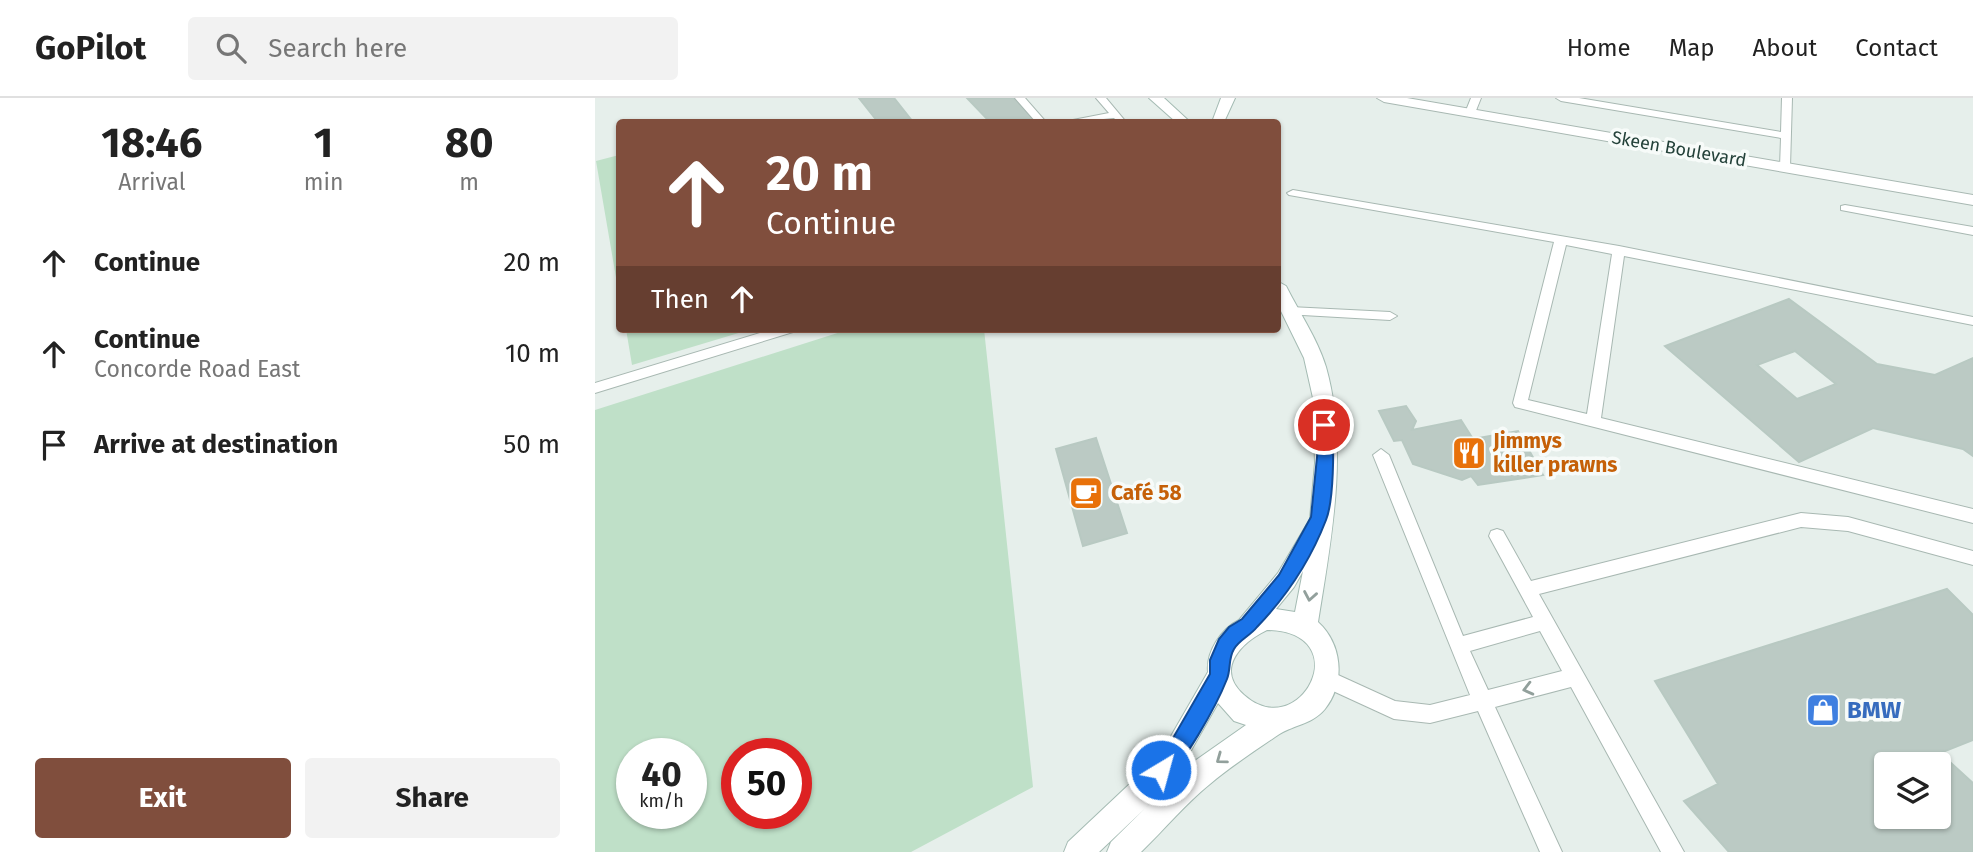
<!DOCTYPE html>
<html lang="en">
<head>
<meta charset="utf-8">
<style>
	body { margin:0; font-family:"Fira Sans",sans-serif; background:#f2f2f2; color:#222; height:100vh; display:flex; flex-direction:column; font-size:26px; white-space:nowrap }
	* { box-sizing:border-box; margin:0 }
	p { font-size:23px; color:#767676 }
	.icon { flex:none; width:38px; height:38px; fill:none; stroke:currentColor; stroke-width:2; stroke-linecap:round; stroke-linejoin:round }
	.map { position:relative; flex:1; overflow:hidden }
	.side { display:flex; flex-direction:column; background:#fff; width:595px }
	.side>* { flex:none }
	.banner { position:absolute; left:21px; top:21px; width:665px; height:214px; border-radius:7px; box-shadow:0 2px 5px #0004; background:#804e3d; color:#fff; overflow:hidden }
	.controls { position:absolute; left:1279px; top:654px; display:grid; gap:14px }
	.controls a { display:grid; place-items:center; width:77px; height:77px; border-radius:7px; background:#fff; box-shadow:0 2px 5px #0004; font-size:35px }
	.speed { position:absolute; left:21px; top:640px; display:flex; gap:14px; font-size:35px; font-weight:700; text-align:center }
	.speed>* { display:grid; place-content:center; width:91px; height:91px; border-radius:50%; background:#fff; box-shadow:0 2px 5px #0004; line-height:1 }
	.speed small { font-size:18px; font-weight:400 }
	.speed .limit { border:10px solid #d22; background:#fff; color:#111 }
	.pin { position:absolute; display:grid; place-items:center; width:60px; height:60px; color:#fff; margin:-30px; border:4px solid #fff; border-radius:50%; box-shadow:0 2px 7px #0007 }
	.me { position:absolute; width:77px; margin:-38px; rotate:37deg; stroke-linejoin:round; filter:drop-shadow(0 0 5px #0008) }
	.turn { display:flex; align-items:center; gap:24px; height:147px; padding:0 35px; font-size:32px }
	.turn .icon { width:91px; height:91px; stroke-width:2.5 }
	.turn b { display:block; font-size:49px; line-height:60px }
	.then { display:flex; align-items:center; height:66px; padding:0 35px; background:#0003; gap:14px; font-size:26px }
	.eta { display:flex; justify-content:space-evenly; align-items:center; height:119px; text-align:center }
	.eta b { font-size:42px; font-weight:700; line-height:49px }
	.action { display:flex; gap:14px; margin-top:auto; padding:14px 35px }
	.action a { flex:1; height:80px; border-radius:7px; background:#804e3d; color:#fff; font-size:28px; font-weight:700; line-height:80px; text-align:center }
	.action a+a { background:#f2f2f2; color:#222 }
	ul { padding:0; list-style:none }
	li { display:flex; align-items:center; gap:21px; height:91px; padding:0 35px }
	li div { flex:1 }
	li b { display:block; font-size:26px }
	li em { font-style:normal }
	header { display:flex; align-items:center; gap:42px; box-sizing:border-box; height:98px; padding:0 35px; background:#fff; border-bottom:2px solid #e0e0e0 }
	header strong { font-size:33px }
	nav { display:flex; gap:38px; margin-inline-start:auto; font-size:24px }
	.search { width:490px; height:63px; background:#f2f2f2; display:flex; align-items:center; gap:18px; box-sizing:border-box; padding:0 24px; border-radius:7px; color:#767676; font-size:26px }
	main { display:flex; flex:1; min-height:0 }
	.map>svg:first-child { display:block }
</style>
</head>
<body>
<header>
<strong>GoPilot</strong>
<div class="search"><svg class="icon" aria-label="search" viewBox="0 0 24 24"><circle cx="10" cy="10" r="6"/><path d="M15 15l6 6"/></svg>Search here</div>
<nav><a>Home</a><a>Map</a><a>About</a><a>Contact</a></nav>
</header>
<main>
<section class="side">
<div class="eta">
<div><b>18:46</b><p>Arrival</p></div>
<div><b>1</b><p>min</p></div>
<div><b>80</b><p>m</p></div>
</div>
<ul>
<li><svg class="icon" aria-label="ahead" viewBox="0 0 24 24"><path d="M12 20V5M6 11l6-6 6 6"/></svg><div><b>Continue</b></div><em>20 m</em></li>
<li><svg class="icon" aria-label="ahead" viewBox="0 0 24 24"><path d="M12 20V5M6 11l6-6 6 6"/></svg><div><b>Continue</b><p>Concorde Road East</p></div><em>10 m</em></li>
<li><svg class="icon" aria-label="arrive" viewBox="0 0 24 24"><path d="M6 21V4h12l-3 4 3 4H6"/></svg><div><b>Arrive at destination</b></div><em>50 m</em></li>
</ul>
<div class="action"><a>Exit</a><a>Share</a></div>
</section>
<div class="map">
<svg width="1378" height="754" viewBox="0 0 1378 754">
	<rect width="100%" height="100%" fill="#e6efeb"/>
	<path fill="#bfe0c8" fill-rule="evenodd" d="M 24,57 L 24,197 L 1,63 Z
		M 31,231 L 157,231 L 37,267 Z
		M 255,231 L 389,231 L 438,689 L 316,754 L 0,754 L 0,312 ZM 96,656 L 96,716 L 37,716 L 37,656 ZM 142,656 L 201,656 L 201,716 L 142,716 Z"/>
	<path fill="#bbcac4" stroke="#b8c9c2" stroke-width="2" fill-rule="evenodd" d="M 264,0 L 299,0 L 318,24 L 283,24 Z
		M 372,0 L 419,0 L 442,24 L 395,24 Z
		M 1194,201 L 1282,266 L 1340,277 L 1378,260 L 1378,358 L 1368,351 L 1278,330 L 1204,364 L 1070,248 ZM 1200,253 L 1241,286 L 1202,301 L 1162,267 Z
		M 811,308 L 821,323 L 817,332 L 866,322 L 878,341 L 923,333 L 948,377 L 883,387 L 876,378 L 867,382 L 818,366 L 807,342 L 799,343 L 784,313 Z
		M 501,340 L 532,435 L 488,448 L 461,351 Z
		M 1352,491 L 1378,517 L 1378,642 L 1345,655 L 1378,685 L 1378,754 L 1134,754 L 1089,703 L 1123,686 L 1060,583 ZM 1292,667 L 1344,667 L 1344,719 L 1292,719 Z"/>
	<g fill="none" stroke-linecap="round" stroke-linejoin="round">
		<g stroke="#a8b8b2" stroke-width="2">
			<path id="service" d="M 420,0 L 430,0 L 451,24 L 441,24 Z
				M 501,0 L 511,0 L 531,24 L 523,24 L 519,20 L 477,24 L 478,22 L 514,15 Z
				M 876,0 L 886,0 L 880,15 L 875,18 L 870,15 Z
				M 961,0 L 984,0 L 1186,34 L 1187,0 L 1197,0 L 1195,69 L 1190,72 L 1185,69 L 1186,40 L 966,3 Z
				M 698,92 L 1024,148 L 1378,219 L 1378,227 L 1029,158 L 1006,320 L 1378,411 L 1378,425 L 920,309 L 918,305 L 959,144 L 694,97 L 692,95 ZM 971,147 L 1017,156 L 992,316 L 933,302 Z
				M 1250,107 L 1378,129 L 1378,137 L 1246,112 L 1246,108 Z
				M 695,209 L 795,214 L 802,218 L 795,222 L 690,216 L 690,210 Z
				M 178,231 L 200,231 L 198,234 L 0,295 L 0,285 Z
				M 786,351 L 794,357 L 868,538 L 938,519 L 894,438 L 896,433 L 902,431 L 908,433 L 936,483 L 1206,415 L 1253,419 L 1378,453 L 1378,467 L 1253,433 L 1206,429 L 944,496 L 1089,754 L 1066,754 L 976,589 L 900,609 L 967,754 L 945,754 L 883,613 L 835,625 L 799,621 L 725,587 L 723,581 L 725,575 L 732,572 L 800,603 L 835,607 L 875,597 L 778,357 ZM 945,533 L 967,573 L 893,592 L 875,553 Z"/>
		</g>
		<g stroke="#a8b8b2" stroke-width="2">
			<path id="tertiary" d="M 782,0 L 812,0 L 1378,97 L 1378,107 L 789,4 Z"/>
		</g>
		<g stroke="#a4bbb3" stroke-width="2">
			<path id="secondary" d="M 554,0 L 569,0 L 595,24 L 581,24 Z
				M 626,0 L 640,0 L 629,24 L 617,24 Z
				M 682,183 L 691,188 C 704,214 722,240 731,269 C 754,350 736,443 723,524 C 747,546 751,584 730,611 C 717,627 696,627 680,639 C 658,654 635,669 615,686 C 590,706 569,732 546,754 L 512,754 L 516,744 L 594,667 L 651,627 L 639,623 L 623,605 L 590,663 L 561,700 L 504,754 L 469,754 L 473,744 L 541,680 L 572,645 L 613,574 C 611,554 626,531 644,522 L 683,475 L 715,421 L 720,365 L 718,300 L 709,260 L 682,205 ZM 708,473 L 700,514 L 681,511 L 699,489 ZM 672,532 C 764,534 705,647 649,597 C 619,571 647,544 672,532 Z"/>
		</g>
		<use href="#service" fill="#fff" fill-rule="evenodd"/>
		<use href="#tertiary" fill="#fff" fill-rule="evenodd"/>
		<use href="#secondary" fill="#fff" fill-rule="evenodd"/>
	</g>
	<defs><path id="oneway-chevron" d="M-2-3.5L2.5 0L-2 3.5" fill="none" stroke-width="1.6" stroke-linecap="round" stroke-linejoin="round" transform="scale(1.75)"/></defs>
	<g stroke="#92a09c">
		<use href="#oneway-chevron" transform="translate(715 498) rotate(100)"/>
		<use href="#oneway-chevron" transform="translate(933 591) rotate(166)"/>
		<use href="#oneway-chevron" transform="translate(626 661) rotate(144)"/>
	</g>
	<path fill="#1a73e8" stroke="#114b97" stroke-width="2" d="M 729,321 L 737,327 C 739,349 739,402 731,422 C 716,461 691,499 662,529 C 655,538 645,541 639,551 C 633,561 636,571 632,581 C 623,604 586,674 566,682 L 559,679 L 556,672 L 574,647 L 615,576 L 615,562 L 624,541 L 634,529 L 647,521 L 684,477 L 716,419 L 723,349 L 722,327 Z"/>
	<defs>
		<g id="restaurant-square" transform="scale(1.75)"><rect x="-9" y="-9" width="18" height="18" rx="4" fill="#e8710a" stroke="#f7fbf9"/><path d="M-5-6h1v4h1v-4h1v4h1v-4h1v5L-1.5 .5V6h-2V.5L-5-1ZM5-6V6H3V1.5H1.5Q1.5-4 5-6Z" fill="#fff"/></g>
		<g id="cafe-square" transform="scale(1.75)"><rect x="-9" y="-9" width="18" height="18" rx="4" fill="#e8710a" stroke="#f7fbf9"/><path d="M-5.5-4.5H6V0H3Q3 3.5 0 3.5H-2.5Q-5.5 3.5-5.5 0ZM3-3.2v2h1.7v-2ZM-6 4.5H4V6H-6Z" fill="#fff"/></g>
		<g id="shop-square" transform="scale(1.75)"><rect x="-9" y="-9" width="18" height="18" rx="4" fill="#3f7fe0" stroke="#f7fbf9"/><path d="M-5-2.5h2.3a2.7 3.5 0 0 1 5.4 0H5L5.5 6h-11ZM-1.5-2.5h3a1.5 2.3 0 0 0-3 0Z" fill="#fff"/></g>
	</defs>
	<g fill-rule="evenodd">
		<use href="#restaurant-square" x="874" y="355"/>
		<use href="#cafe-square" x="491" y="395"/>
		<use href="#shop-square" x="1228" y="612"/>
	</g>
	<g text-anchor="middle" stroke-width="7" stroke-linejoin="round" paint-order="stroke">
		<g font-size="18" fill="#24423a" stroke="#f7fbf9">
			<text transform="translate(1084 51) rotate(10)" y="6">Skeen Boulevard</text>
		</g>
		<g font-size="21" font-weight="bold" fill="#c56008" stroke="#f7fbf9" text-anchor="start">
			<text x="898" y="350">Jimmys<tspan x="898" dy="24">killer prawns</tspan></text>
			<text x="516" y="402">Café 58</text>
		</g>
		<g font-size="24" font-weight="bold" fill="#366cbe" stroke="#f7fbf9" text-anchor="start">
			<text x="1252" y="620">BMW</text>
		</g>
	</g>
</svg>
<div class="controls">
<a><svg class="icon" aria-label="layers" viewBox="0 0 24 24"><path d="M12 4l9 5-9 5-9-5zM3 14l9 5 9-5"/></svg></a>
</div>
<div class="speed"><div>40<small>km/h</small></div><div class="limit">50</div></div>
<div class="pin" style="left:729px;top:327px;background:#d93025"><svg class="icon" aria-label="arrive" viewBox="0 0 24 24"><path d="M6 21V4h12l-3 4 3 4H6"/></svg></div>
<svg class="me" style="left:566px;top:672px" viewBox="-20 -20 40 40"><circle r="17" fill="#1a73e8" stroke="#fff" stroke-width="3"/><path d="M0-11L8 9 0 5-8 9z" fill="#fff"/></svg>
<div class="banner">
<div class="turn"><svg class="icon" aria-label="ahead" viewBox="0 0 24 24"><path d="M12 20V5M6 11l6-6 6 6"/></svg><div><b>20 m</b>Continue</div></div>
<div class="then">Then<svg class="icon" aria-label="ahead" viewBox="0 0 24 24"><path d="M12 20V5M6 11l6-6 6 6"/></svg></div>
</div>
</div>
</main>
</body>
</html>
